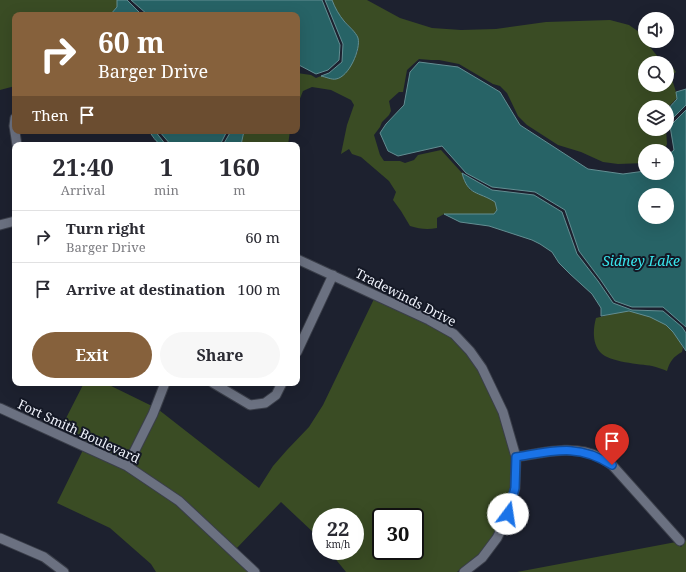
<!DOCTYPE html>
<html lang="en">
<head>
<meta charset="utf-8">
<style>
	body { margin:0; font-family:"Noto Serif",serif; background:#f7f7f7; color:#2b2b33; height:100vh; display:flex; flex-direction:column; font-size:15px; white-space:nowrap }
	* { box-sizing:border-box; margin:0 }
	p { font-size:13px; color:#7c7c81 }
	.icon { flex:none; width:22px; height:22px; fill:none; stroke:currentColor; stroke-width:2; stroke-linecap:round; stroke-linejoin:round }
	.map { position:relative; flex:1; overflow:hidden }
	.sheet { position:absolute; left:12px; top:142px; width:288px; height:244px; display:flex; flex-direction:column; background:#fff; border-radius:8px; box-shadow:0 4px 16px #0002 }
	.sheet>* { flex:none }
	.banner { position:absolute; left:12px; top:12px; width:288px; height:122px; border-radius:8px; box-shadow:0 4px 16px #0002; background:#86613c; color:#fff; overflow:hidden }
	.fabs { position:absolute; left:638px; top:12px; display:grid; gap:8px }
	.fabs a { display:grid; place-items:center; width:36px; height:36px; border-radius:50%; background:#fff; box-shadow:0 4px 16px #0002; font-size:20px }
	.speed { position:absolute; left:312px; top:508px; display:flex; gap:8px; font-size:20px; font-weight:700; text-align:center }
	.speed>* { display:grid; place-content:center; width:52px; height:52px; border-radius:50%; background:#fff; box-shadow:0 4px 16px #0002; line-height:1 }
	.speed small { font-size:10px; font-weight:400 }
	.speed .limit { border:2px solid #111; border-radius:6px; background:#fff; color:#111 }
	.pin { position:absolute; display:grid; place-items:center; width:34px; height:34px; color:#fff; margin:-41px -17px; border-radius:50% 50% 50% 0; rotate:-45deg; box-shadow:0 0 4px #0007 }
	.pin .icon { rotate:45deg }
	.me { position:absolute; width:44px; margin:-22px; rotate:14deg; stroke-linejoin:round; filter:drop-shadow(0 0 3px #0008) }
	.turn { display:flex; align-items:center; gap:14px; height:84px; padding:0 20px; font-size:18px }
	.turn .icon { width:52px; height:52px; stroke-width:2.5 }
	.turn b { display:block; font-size:28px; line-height:34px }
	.then { display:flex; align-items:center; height:38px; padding:0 20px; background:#0003; gap:8px; font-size:15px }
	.eta { display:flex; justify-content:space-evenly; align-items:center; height:68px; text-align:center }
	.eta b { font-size:24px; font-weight:700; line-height:28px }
	.button { display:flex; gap:8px; margin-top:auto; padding:8px 20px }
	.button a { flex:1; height:46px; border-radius:24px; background:#86613c; color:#fff; font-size:16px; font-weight:700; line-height:46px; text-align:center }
	.button a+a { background:#f7f7f7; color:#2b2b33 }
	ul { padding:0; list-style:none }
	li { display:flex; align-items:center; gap:12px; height:52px; padding:0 20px; border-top:1px solid #e1e1e2 }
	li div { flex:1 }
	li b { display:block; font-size:15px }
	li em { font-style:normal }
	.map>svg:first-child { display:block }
</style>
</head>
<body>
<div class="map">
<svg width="686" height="572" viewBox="0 0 686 572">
	<rect width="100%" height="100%" fill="#1d212f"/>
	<path fill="#3a4c24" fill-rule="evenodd" d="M 0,0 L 117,0 L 117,7 L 110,15 L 15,15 L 15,86 L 0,90 Z
		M 332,0 L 367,0 L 400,18 L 432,28 L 461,30 L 496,29 L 546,22 L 610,20 L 629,25 L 645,36 L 645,41 L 649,41 L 650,47 L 658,57 L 668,61 L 676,72 L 671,76 L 676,92 L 677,98 L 668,107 L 667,110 L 667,107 L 645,107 L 645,129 L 666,129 L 667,144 L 664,151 L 645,151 L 645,163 L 618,164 L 603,162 L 581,152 L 558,145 L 527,125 L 518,116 L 507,93 L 500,86 L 493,84 L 459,64 L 439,60 L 431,60 L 419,59 L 407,70 L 403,92 L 399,92 L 389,101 L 391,111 L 389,115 L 382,122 L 380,127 L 374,135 L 380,155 L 384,161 L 400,161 L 405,163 L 414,160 L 418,155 L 441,150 L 462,173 L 464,180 L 470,190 L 489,198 L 495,202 L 497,210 L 494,214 L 444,214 L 437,218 L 437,228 C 427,230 420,229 410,226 L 401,211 L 393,200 L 396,192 L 389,181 L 361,157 L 352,154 L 349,149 L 341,154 L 347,125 L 354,105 L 351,100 L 331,90 L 312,87 L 303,91 L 297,106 L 297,73 L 311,75 L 316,78 L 321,76 L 336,79 L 348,69 L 358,51 L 352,29 L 343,20 L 334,7 ZM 645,63 L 667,63 L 667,85 L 645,85 Z
		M 244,131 L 290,131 L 288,145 L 241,145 Z
		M 374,299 L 427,323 L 452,338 L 467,353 L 479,370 L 499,413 L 512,457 L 512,487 L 504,516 L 494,536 L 480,553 L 457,572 L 346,572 L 329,551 L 355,551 L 355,517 L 321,517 L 321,542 L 314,533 L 281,502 L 236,549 L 132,465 L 159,410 L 259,488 L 273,466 L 287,450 L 309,427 L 323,405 ZM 381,517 L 415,517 L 415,551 L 381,551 Z
		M 624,311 C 637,311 655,317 666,325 C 673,330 679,340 683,348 L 682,352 C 673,357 670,361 667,371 C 662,369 657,367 652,366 C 640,364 609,362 601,353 C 592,344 593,329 596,318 Z
		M 84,383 L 105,383 L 152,406 L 126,461 L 86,443 L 87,439 L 62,426 Z
		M 83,450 L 126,470 L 177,504 L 250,572 L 156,572 L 151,564 L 110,528 L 57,503 Z
		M 686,540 L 686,572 L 517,572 L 676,542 L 681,547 Z"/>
	<path fill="#276366" stroke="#638e92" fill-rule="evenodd" d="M 117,0 L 127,0 L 142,15 L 110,15 L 117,7 Z
		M 131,0 L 322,0 L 340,45 L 339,60 L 328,70 L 316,74 L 297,64 L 297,15 L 148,15 Z
		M 325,0 L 332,0 C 335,8 339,15 344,21 C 348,26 356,32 358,38 C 361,49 349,77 336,79 C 332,80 326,77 321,76 L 329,73 L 342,62 L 343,44 Z
		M 419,62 L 458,67 L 500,92 L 520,125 L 588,169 L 623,174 L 645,171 L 645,173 L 667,173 L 667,156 L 674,150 L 670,126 L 686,110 L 686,327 L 663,307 L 632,307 L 615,301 L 600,279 L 579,251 L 565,210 L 535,192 L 492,187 L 466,173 L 442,146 L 398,156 L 388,151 L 380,133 L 386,124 L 404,105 L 410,72 ZM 645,195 L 667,195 L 667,217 L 645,217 Z
		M 686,89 L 686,105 L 667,124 C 667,108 667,110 677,99 L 676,92 Z
		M 149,131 L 155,131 L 166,145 C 157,145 154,138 149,131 Z
		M 159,131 L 227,131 L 220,145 L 171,145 Z
		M 231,131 L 244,131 L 241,145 L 223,145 Z
		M 462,173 L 492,190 L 534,195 L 562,212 L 577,254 L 598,281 L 613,303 L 632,310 L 663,311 L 682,327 L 686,333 L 686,351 L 673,332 L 666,325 L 650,317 L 629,311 L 601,316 L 601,308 L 592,294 L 570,274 L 559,263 L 552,252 L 540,244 L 532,240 L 489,226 L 460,222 L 444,214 L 494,214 L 497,210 L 495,202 C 478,191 468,196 462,173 Z"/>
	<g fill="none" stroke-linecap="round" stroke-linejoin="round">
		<g stroke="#3a3e49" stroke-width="11">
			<path id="minor" d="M 15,118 L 14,126 L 17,145
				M 0,225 L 15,221
				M 297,259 L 429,320 L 454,334 L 470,351 L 482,368 L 503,412 L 516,457 L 515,488 L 507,518 L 497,538 L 482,558 L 464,572
				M 297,352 L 333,275
				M 213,383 L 250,405 L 265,403 L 276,395 L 282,383
				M 0,408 L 127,466 L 179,501 L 255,572
				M 516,457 C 542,453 574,444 599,457 C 603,459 608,462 612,465 L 680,541
				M 127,466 L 153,414 L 165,383
				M 0,538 L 44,557 L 64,572"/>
		</g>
		<use href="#minor" stroke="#6b7181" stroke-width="9"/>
	</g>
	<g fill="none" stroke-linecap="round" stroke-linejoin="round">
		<g stroke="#114b97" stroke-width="10">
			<path id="route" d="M 508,514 L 515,488 L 516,457 C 553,451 578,443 612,465"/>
		</g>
		<use href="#route" stroke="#1a73e8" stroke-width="7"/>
	</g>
	<g text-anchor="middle" stroke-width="4" stroke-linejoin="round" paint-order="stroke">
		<g font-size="13" fill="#eef1fa" stroke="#141825">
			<text transform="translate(406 297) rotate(27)" y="5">Tradewinds Drive</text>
			<text transform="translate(79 431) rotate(25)" y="5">Fort Smith Boulevard</text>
		</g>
		<g font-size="14" font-style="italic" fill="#38e4eb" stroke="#141825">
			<text x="641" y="266">Sidney Lake</text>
		</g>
	</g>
</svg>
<div class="fabs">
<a><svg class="icon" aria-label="sound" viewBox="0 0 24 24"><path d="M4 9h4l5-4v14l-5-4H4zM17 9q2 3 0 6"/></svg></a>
<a><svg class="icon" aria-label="search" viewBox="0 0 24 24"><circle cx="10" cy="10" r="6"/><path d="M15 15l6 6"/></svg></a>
<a><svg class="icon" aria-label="layers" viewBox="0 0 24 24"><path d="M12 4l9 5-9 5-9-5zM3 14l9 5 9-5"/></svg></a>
<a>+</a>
<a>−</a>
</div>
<div class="speed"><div>22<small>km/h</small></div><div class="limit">30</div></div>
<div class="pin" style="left:612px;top:465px;background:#d93025"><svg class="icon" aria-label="arrive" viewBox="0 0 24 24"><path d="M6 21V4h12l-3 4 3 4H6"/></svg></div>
<svg class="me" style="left:508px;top:514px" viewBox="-20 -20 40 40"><circle r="19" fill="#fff"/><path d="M0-13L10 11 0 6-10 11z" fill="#1a73e8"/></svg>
<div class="banner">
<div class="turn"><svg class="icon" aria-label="right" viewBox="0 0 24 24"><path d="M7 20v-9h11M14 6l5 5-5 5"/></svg><div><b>60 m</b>Barger Drive</div></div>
<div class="then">Then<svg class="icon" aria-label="arrive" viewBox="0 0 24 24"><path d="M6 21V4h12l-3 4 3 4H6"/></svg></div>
</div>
<section class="sheet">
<div class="eta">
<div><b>21:40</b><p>Arrival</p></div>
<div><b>1</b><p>min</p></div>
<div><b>160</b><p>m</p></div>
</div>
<ul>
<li><svg class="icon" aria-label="right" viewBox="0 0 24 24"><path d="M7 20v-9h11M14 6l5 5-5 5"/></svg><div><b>Turn right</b><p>Barger Drive</p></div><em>60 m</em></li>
<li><svg class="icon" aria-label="arrive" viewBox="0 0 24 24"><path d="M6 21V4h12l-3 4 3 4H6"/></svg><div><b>Arrive at destination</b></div><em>100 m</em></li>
</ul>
<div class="button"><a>Exit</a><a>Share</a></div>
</section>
</div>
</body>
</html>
